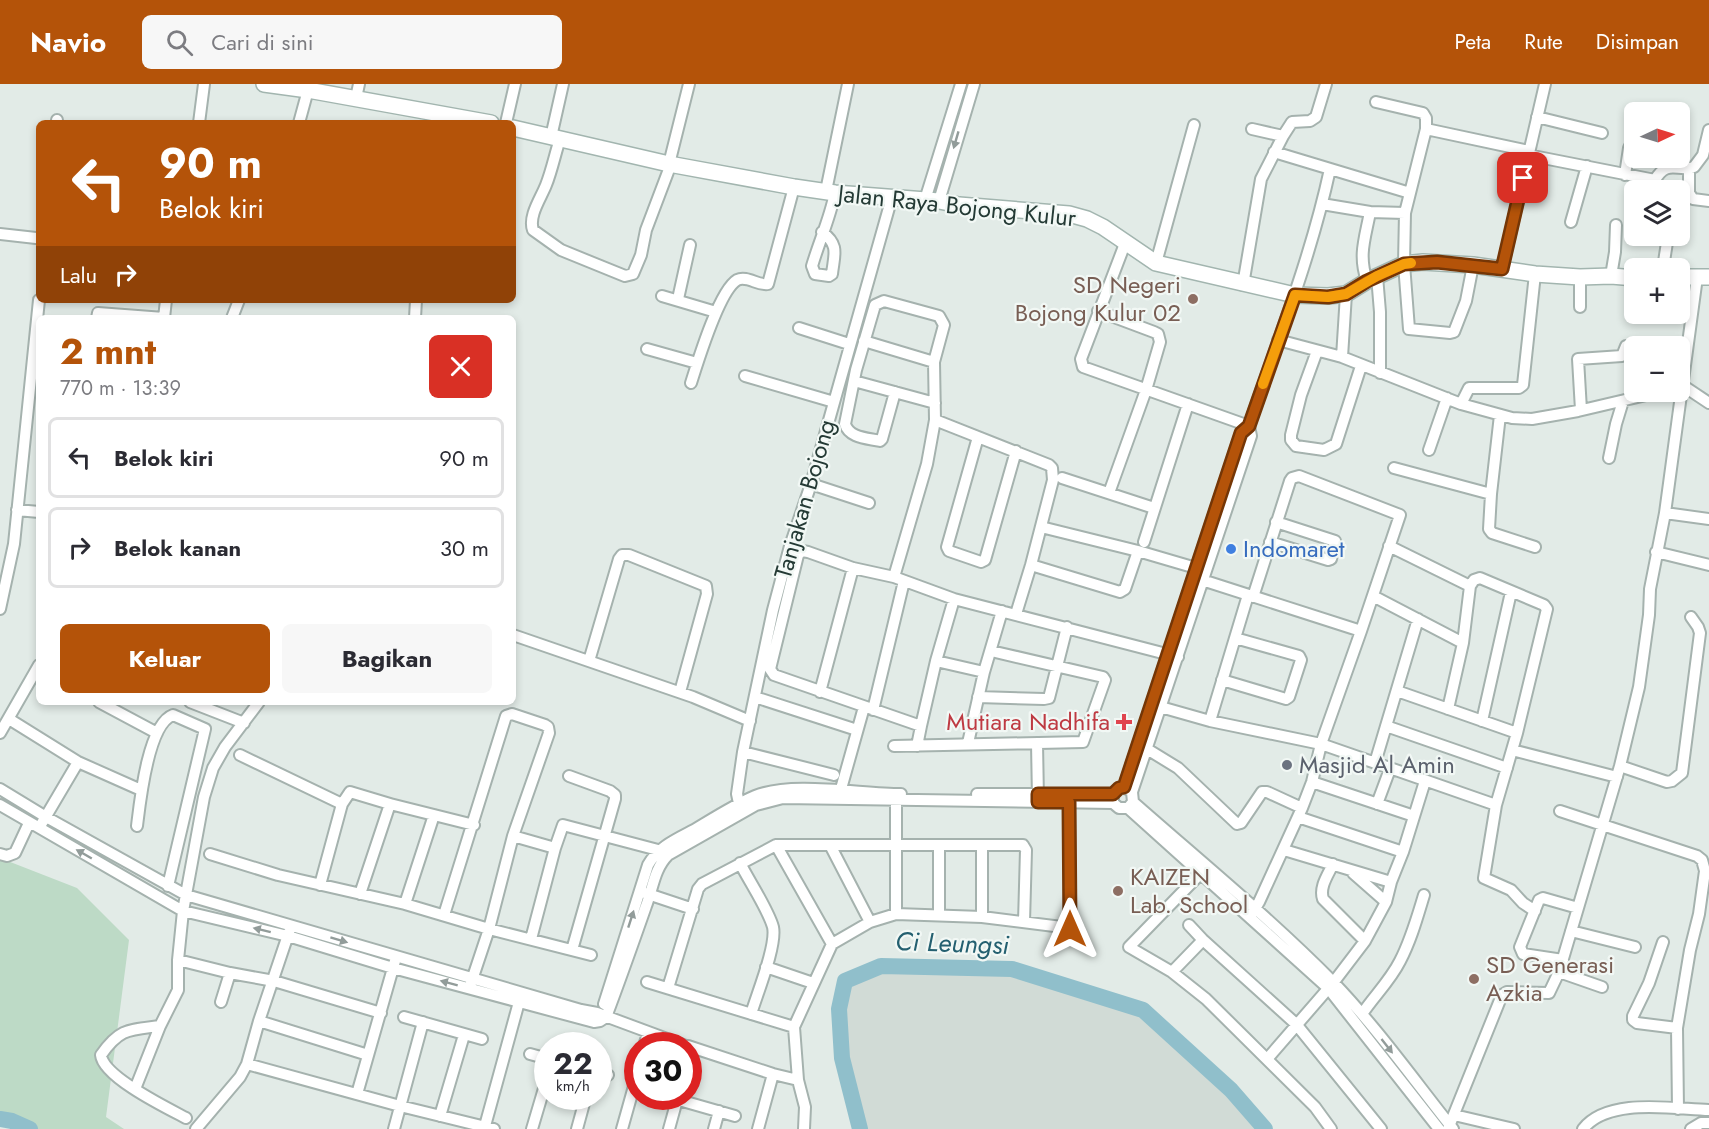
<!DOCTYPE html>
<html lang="id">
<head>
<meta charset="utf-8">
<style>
	body { margin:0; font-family:Jost,sans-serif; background:#f7f7f7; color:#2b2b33; height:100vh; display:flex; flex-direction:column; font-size:22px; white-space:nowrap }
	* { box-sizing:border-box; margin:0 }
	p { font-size:20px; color:#7c7c81 }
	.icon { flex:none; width:33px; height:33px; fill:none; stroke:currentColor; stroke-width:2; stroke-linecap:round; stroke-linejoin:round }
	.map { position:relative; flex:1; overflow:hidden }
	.drawer { position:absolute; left:36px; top:231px; width:480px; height:390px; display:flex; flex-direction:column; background:#fff; border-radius:9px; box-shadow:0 3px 9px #0003 }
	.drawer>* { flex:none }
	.guide { position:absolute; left:36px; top:36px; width:480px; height:183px; border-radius:9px; box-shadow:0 3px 9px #0003; background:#b45309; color:#fff; overflow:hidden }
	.needle { width:39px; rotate:86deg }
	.fabs { position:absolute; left:1624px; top:18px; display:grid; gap:12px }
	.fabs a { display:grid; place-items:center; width:66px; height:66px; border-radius:9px; background:#fff; box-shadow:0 3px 9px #0003; font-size:30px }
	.speed { position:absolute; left:534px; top:948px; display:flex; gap:12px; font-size:30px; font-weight:700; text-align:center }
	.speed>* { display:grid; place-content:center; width:78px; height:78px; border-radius:50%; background:#fff; box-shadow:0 3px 9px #0003; line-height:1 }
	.speed small { font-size:15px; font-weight:400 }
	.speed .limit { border:9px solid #d22; background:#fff; color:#111 }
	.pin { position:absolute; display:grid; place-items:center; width:51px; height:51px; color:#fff; margin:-26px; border-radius:12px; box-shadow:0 3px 9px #0006 }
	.me { position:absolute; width:66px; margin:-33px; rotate:0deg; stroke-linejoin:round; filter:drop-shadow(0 0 4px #0008) }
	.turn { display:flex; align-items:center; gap:21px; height:126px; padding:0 24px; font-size:27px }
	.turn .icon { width:78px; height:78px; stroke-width:2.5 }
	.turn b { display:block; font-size:42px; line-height:51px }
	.then { display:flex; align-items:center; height:57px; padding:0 24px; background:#0003; gap:12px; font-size:22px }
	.round { display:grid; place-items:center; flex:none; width:63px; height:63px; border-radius:9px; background:#f7f7f7 }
	.head { display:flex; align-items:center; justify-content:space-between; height:102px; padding:0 24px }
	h1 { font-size:36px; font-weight:700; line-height:45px; color:#b45309 }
	.action { display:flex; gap:12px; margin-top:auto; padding:12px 24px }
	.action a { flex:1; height:69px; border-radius:9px; background:#b45309; color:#fff; font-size:24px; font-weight:700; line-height:69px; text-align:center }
	.action a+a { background:#f7f7f7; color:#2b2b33 }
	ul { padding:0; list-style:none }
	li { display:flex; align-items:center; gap:18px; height:81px; margin:0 12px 9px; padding:0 12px; border:3px solid #e1e1e2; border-radius:9px }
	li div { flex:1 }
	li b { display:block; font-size:22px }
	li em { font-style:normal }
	header { display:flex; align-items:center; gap:36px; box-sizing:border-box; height:84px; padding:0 30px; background:#b45309; color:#fff }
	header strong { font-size:28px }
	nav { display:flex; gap:33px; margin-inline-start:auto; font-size:21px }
	.search { width:420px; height:54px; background:#f7f7f7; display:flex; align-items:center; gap:15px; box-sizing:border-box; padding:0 21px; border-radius:9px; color:#7c7c81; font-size:22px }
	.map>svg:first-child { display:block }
</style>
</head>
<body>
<header>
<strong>Navio</strong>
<div class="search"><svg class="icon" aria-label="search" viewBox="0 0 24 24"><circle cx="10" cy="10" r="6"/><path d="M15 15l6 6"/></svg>Cari di sini</div>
<nav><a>Peta</a><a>Rute</a><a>Disimpan</a></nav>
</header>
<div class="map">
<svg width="1709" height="1045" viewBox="0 0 1709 1045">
	<rect width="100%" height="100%" fill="#e2ebe7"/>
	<path fill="#d1dbd6" d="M 881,882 L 1012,885 L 1143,926 L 1229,1005 L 1265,1045 L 860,1045 L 843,977 L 839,925 L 845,897 Z"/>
	<path fill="#bddac6" d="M 0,774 L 77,804 L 129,856 L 106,1033 L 124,1045 L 30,1045 L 12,1037 L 0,1035 Z"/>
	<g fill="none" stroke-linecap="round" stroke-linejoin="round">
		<path stroke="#90bfcb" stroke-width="16" d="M 0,1035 L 12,1037 L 30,1045
			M 860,1045 L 842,974 L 839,925 L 845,897 L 881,882 L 1012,885 L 1143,926 L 1231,1006 L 1265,1045"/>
		<g stroke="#a5b2ae" stroke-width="14">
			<path id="minor" d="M 356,14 L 359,0
				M 1376,18 L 1423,29 L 1426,34 L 1426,45 L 1405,129 L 1404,180 L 1409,245 L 1450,249 L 1454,248 L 1466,217 L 1473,181
				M 1537,33 L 1602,49
				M 57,39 L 57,36
				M 199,39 L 204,0
				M 299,39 L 308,6
				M 506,39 L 515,0
				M 1252,45 L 1283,52 L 1292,38 L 1310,37 L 1316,33 L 1326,0
				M 1426,45 L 1529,67
				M 551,53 L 563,0
				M 560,55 C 555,70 552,86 546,101 C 541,114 528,132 533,146 L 561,166 L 625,192 L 633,190 L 641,171 L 646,146 L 671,80
				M 1274,68 L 1410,109
				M 1528,71 L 1655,96 C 1667,75 1677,88 1694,83 L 1703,71 L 1709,46
				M 669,80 L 689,0
				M 1689,85 L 1689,109 L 1693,115 L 1709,117
				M 1625,91 L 1629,64 L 1635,53
				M 1675,106 L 1676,104
				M 826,107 L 848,0
				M 925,116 L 961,0
				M 939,117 L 974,0
				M 1322,120 L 1370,128
				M 1571,138 L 1587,82
				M 822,148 C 840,161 834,171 832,190 L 829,192 L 815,190 L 812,182 C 819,158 830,134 835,109
				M 0,150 L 36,154
				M 1126,157 L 1081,275 L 1083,283 L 1249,342
				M 1156,179 L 1194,41
				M 1663,184 L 1668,152
				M 1502,185 L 1545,0
				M 1377,192 L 1380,228 L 1380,289
				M 1611,192 L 1615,168 L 1616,141
				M 1367,197 C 1358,171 1365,155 1370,128 L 1405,129
				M 1243,201 L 1261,95 L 1283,52
				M 662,212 L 716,228
				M 678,215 L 690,161
				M 1580,223 L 1580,193
				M 1635,224 L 1635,219
				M 1098,227 L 1154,248 L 1158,250 L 1160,258 L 1146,306 L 1109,409
				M 97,234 L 98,229 L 164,234 L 166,216
				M 232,234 L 239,216
				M 415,234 L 416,216
				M 799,244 L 849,260
				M 1278,256 L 1342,273 L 1461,320 L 1512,334 L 1532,335 L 1578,327 L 1659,308
				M 864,257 L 934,278
				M 647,265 L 697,279
				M 1317,267 L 1301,311 L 1291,351 L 1291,356 L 1296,362 L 1324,366 L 1336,360 L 1361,282
				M 1342,273 L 1346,210
				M 745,292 L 834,318
				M 854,297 L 935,319
				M 691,299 C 698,277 719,207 737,196 C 747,191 758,202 768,200 L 794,103
				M 1680,302 L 1682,301 L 1709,319
				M 1461,320 L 1469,304 L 1519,304 L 1523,301 L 1535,190
				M 1581,326 L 1578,275 L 1622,272 L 1626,262
				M 1500,331 L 1491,410 L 1489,445 L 1492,449 L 1535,463
				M 935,336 L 1049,381 L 1052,384 L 1053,396 L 1031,481 L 1016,530
				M 978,353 L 947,463 L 949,467 L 981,478 L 985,476 L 1016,367
				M 1429,366 L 1447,314
				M 1609,374 L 1616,340 L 1623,317
				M 1394,384 L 1491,410
				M 1062,394 L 1154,424
				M 811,400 L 869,419
				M 17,426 L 39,428
				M 1665,429 L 1709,435
				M 1041,443 L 1138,467 L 1196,484
				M 1144,458 L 1188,320
				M 1270,458 L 1328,476 L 1331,475 L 1335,457 L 1276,438
				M 1389,462 L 1470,502 L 1463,559 L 1448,625
				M 1656,468 L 1709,481
				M 1031,481 L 1120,508 L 1125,505 L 1138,467
				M 894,493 L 927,380 L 935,336 L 934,278 L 944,241 L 939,232 L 884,217 L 875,221 L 856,286 L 845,340 C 849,354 867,354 880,357 L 882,355 L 895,308
				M 1199,495 L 1361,547
				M 1470,502 L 1474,496 L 1480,494 L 1544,521 L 1547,525 L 1517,649 L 1496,721 L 1484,794 L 1511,806 L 1523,819 L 1535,827
				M 1373,512 L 1463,559
				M 0,525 L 14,460 L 39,216
				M 513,551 L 693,613 L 750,637
				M 589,577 L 619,475 L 622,471 L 629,471 L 706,502 L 707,510 L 680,608
				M 936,577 L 984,588
				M 1222,596 L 1286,615 L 1289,613 L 1301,576 L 1299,572 L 1235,554
				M 1397,607 L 1517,649
				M 820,608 L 853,484
				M 978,613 L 1044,615 L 1049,614 L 1067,543
				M 758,614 L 857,646
				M 99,618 L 157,649
				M 190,618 L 244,639
				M 1157,622 L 1210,637 L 1321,660 L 1496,721
				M 873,626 L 904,497
				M 9,635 L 78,678 L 141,706
				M 1210,637 L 1248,511
				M 1482,637 L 1511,508
				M 921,642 L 936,577 L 954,515
				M 1386,642 L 1507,684
				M 0,649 L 39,581
				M 968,659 L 984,588 L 1002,527
				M 1037,659 L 1038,715
				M 894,662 L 1083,658 L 1105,596 L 1103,593 L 991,567
				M 917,662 L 921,642 L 774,591 L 770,585 L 798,471 L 802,467 L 808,468 L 853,484 L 894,493 L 954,515 L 1178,573
				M 1147,665 L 1178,684 L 1237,740 L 1241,739 L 1262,708 L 1267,708 L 1302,724
				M 1512,666 L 1617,693
				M 743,668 L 834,691
				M 240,671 L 342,720
				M 1375,679 L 1418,535
				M 1620,682 L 1667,698 L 1672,697 L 1682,689 L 1700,549 L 1698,543 L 1691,533
				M 569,692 L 610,707 L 615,711 L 615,715 L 572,866
				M 1312,698 L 1414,732
				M 1124,703 L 1241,349 L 1249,342 C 1278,256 1311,173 1330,85
				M 0,705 L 46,733 L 186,811 L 581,926 L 597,929 L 686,962
				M 1132,708 L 1251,352 L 1249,342
				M 977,710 L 1113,710 C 1118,702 1125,702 1132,708 L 1133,718 L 1128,724 L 1119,724 L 1113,719 L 1113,710
				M 839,712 L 864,623
				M 1069,718 L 1070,845
				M 1133,718 C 1200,777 1271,835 1334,899 C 1377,944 1414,996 1453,1045
				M 1377,720 L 1390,685
				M 0,721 L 183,827 L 288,852 L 393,884 L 594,938 L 600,937 L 606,933 C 620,896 633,859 646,822 C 653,804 654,785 668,771 L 756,721 L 783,714 L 1113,719
				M 740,724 L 737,710 L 743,668 L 773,526 L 790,462 L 811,400 L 892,113
				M 1128,724 L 1328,904 L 1439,1045
				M 1560,727 L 1697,772 L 1702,776 L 1705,787 L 1699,830 L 1690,866 L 1677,944 L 1637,939 L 1633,936 L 1633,932 L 1649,899 L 1663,858
				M 1298,733 L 1403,768
				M 42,739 L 78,678
				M 137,742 C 140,717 148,640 173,631 L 205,645 L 168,802
				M 513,752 L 555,764
				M 776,761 L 832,860
				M 830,761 L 870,838
				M 939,761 L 939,831
				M 1284,766 L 1391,798
				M 0,770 L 7,772 L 15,769 L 29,739
				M 210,770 L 278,791 L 405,820 L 489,845 L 591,871
				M 740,779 C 749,797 768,825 773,843 C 777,861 757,910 751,930
				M 1333,780 C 1328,791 1319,803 1323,815 L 1365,857
				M 1201,789 L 1129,863 L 1172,888 L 1206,915 L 1315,1023 L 1331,1045
				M 1353,789 L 1386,818
				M 320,801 L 342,720 L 350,708 L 390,720 L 474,741
				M 645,809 L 693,825
				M 360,810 L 390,720
				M 405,820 L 434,731
				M 896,830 L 896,710
				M 444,831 L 506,632 L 512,630 L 545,641 L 548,643 L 549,649 L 513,752 L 489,845 L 471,899
				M 982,833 L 982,762
				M 1250,833 L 1259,818 L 1302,724 L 1312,698 L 1321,660 L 1361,547 L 1400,431 L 1299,392 L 1292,394 L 1290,397 L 1253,513
				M 1189,841 L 1203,856 L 1296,940 L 1381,1045
				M 1571,847 L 1635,863
				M 531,855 L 555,764 L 563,741 L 658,766
				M 178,876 L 230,889 L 274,897 L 381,929
				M 1563,876 L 1523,870 L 1520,863 L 1539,816 L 1543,814 L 1578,824
				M 766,883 L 813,899
				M 1172,888 L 1203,856
				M 1559,888 L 1602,903
				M 647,898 L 794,943
				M 668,904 L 698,805 L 702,800 L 776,761 L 1023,761 L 1026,766 L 1024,838
				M 221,918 L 230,889
				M 604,920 L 648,781 C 658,763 677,755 694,746 C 714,734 734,721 755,712 C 792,697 860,710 901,710
				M 1362,930 C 1374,912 1390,897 1400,877 C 1411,856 1417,834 1424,811
				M 404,933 L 482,955
				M 259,937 L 368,971
				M 1677,944 L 1678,1025
				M 644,962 L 648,949
				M 688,962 L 773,990 L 798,996
				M 530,970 L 548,975
				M 1268,974 L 1333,899 L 1365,857 L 1386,818 L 1391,798 L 1403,768 L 1425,697
				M 247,980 L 400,1022 L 494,1045
				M 598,989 L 608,991
				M 135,1005 L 160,942
				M 357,1010 L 395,877
				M 665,1012 L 735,1032
				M 1454,1031 L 1514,1045
				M 440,1032 L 464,951
				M 186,1034 C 167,1024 103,993 101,971 C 120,944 129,946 160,942 L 178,906 L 178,876 L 183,827 L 204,713 L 213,684 L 225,663 L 259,618
				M 485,1042 L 519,918
				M 196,1045 L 240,993 L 247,980 L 259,937 L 289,848
				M 394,1045 L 423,938
				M 532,1045 L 548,991
				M 577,1045 L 586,1012
				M 622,1045 L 638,988
				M 669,1045 L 677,1016
				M 714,1045 L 719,1027
				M 758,1045 L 773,990
				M 804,1045 L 805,1023 L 798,996 L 794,943 L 832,860 L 870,838 L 896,830 L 982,833 L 1078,845
				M 1448,1045 L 1502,911 L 1507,908 L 1549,909 L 1559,888 L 1620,682 L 1639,603 L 1649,531 L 1650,505 L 1665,429 L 1697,193
				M 1583,1045 C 1608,1013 1673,1025 1709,1026
				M 1691,1045 L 1701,1039 L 1709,1039"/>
		</g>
		<g stroke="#a2b5af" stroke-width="18">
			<path id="secondary" d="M 264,0 L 308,6 L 491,39
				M 513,44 L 669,80 L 794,103 L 835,109 L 939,117 L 959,121 L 1069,130 L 1087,135 L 1103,143 L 1156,179 L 1295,211 L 1328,212 L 1346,210 L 1367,197 L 1404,180 L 1423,178 L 1473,181 L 1535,190 L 1580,193 L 1611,192 L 1635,194
				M 1680,193 L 1709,193"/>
		</g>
		<use href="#minor" stroke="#fff" stroke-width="10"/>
		<use href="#secondary" stroke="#fff" stroke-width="15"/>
	</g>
	<defs><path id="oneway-solid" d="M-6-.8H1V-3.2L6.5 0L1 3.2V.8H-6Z" transform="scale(1.5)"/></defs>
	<g fill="#929c9a">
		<use href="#oneway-solid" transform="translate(956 56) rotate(106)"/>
		<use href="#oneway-solid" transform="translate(84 770) rotate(-150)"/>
		<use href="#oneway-solid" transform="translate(631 835) rotate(-72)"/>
		<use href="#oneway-solid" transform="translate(262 846) rotate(-166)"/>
		<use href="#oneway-solid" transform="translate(339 856) rotate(17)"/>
		<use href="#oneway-solid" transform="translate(449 899) rotate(-165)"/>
		<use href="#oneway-solid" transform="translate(1387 962) rotate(52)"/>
	</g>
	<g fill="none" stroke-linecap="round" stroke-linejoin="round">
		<g stroke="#753606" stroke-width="15">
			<path id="route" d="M 1070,845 L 1069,718 L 1038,718 L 1038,710 L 1113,710 L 1119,704 L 1124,703 L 1241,349 L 1249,342 L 1295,211 L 1328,213 L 1346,210 L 1367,197 L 1404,180 L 1437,178 L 1502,185 L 1523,94"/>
		</g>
		<use href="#route" stroke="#b45309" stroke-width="10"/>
		<path stroke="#f59e0b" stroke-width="10" d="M 1263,300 L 1295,211 L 1328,213 L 1346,210 L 1377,192 L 1404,180 L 1411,179"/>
	</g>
	<g fill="#8d6e63" stroke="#f2f8f5" stroke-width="2">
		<circle cx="1193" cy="215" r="6"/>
		<circle cx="1118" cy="807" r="6"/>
		<circle cx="1474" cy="895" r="6"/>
	</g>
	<circle fill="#3f7fe0" stroke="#f2f8f5" stroke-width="2" cx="1231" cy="465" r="6"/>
	<path fill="#e0444e" stroke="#f2f8f5" stroke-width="2" d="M1121 629h6v6h6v6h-6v6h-6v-6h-6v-6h6z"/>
	<circle fill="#6b7280" stroke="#f2f8f5" stroke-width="2" cx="1287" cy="681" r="6"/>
	<g text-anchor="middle" stroke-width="4.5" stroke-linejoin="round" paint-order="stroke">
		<g font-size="24" fill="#243a35" stroke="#f2f8f5">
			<text transform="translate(957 122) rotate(6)" y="8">Jalan Raya Bojong Kulur</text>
			<text transform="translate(805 415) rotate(-74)" y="8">Tanjakan Bojong</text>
		</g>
		<g font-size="24" fill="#785e54" stroke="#f2f8f5" text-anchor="start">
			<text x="1181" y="209" text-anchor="end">SD Negeri<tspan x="1181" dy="28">Bojong Kulur 02</tspan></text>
			<text x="1130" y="801">KAIZEN<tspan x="1130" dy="28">Lab. School</tspan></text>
			<text x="1486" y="889">SD Generasi<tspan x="1486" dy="28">Azkia</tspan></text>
		</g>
		<g font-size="24" fill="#366cbe" stroke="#f2f8f5" text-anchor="start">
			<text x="1243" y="473">Indomaret</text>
		</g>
		<g font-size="24" fill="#be3a42" stroke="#f2f8f5" text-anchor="end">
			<text x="1110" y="646">Mutiara Nadhifa</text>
		</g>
		<g font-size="24" fill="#5b616d" stroke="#f2f8f5" text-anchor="start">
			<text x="1299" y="689">Masjid Al Amin</text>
		</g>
		<g font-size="26" font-style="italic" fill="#246070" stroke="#f2f8f5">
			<text transform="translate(952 859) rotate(2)" y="9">Ci Leungsi</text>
		</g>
	</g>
</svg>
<div class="fabs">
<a><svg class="needle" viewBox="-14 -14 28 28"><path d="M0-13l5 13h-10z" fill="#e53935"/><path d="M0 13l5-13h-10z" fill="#7c7c81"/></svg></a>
<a><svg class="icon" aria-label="layers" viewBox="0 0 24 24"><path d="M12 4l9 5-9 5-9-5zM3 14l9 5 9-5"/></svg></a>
<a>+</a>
<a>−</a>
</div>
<div class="speed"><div>22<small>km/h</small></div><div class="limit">30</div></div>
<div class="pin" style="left:1523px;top:94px;background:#d93025"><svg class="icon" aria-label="arrive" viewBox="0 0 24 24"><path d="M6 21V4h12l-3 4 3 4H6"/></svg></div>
<svg class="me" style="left:1070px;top:845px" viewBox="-20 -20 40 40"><path d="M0-17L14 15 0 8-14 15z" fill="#b45309" stroke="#fff" stroke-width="4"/></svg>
<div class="guide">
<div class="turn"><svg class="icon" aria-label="left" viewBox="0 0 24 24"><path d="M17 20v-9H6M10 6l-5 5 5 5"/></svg><div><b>90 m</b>Belok kiri</div></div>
<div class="then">Lalu<svg class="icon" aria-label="right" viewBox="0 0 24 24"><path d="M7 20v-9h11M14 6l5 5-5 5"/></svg></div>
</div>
<section class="drawer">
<div class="head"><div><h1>2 mnt</h1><p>770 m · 13:39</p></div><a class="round" style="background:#d93025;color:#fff"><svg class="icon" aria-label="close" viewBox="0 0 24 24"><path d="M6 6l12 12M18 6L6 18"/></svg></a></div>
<ul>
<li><svg class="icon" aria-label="left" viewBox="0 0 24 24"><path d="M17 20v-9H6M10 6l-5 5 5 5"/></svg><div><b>Belok kiri</b></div><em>90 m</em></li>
<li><svg class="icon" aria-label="right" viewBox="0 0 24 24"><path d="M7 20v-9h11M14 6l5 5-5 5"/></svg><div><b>Belok kanan</b></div><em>30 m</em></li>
</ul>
<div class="action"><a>Keluar</a><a>Bagikan</a></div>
</section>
</div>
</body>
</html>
